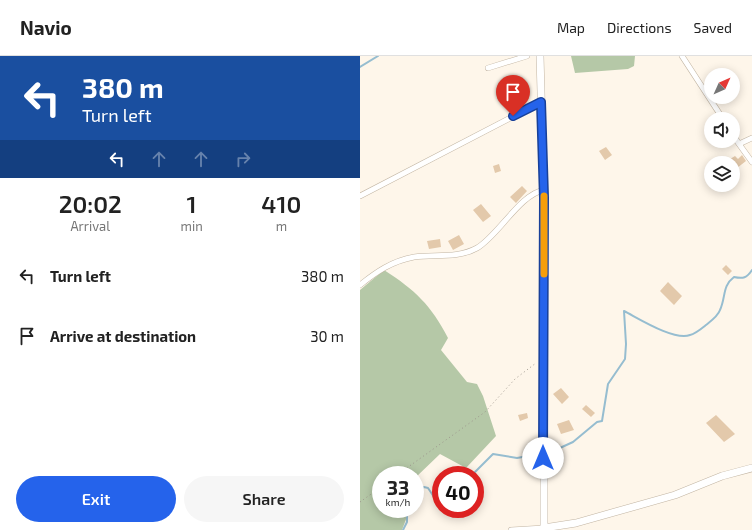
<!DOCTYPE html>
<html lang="en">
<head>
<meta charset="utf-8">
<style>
	body { margin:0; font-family:"Exo 2",sans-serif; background:#f6f6f6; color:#222; height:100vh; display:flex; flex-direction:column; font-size:15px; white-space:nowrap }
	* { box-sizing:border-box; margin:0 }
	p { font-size:13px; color:#767676 }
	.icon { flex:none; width:22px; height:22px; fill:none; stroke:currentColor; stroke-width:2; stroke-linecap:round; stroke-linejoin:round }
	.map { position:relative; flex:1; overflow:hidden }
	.panel { display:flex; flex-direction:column; background:#fff; width:360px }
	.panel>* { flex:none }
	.top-card { background:#1a4fa0; color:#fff; overflow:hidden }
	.needle { width:26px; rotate:45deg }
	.tools { position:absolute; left:344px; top:12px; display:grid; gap:8px }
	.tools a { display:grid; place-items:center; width:36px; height:36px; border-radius:50%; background:#fff; box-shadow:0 2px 10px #0003; font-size:20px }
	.speed { position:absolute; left:12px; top:410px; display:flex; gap:8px; font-size:20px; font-weight:700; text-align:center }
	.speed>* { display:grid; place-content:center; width:52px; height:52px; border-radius:50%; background:#fff; box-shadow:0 2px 10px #0003; line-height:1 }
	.speed small { font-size:10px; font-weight:400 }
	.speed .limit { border:6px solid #d22; background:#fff; color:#111 }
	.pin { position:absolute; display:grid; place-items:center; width:34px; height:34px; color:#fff; margin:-41px -17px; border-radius:50% 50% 50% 0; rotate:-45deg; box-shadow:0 0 4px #0007 }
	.pin .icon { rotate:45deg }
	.me { position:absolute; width:44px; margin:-22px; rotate:0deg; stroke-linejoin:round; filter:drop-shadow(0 0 3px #0008) }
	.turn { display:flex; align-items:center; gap:14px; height:84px; padding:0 16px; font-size:18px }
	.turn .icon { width:52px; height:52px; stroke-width:2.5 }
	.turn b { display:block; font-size:28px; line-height:34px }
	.lanes { display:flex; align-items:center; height:38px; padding:0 16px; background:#0003; justify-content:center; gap:20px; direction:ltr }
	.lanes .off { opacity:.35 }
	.eta { display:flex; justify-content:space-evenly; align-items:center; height:68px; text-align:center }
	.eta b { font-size:24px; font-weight:600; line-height:28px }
	.cta { display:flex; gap:8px; margin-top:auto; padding:8px 16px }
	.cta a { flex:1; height:46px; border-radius:24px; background:#2563eb; color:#fff; font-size:16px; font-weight:600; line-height:46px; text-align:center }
	.cta a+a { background:#f6f6f6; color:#222 }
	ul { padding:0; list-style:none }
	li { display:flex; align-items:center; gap:12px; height:60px; padding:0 16px }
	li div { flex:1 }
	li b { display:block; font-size:15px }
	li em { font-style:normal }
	header { display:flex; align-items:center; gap:24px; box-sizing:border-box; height:56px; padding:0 20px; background:#fff; border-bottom:1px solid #e0e0e0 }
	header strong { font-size:19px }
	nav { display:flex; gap:22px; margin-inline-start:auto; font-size:14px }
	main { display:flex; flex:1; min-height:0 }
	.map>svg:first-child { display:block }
</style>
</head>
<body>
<header>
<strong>Navio</strong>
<nav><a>Map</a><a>Directions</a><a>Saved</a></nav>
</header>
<main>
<section class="panel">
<div class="top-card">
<div class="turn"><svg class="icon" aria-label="left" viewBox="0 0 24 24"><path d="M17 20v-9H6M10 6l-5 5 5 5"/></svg><div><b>380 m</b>Turn left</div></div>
<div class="lanes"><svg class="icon" aria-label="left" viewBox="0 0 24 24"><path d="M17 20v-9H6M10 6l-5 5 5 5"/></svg><svg class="icon off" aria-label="ahead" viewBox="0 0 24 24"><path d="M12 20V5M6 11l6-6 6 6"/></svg><svg class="icon off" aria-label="ahead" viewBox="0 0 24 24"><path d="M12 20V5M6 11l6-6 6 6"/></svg><svg class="icon off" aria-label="right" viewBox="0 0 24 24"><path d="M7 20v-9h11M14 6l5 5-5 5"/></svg></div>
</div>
<div class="eta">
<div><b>20:02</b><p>Arrival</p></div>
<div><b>1</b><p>min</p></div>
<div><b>410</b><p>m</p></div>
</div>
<ul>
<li><svg class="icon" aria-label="left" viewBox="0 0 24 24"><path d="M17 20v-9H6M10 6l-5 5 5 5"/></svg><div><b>Turn left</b></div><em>380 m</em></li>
<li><svg class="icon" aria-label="arrive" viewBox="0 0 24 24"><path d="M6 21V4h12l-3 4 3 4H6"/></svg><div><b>Arrive at destination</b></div><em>30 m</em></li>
</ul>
<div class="cta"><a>Exit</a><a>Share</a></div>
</section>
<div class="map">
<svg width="392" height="474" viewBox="0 0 392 474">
	<rect width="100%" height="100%" fill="#fef6ea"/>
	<path fill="#b5c8a7" d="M 211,0 L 275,0 L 274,10 L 268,13 L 215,17 Z
		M 24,214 C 55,234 71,249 88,282 L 81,294 L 107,326 L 117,328 L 123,340 L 136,380 L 106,412 L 80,398 L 55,422 L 55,419 L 21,419 L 21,453 L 47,453 L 48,458 L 42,474 L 0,474 L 0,234 Z"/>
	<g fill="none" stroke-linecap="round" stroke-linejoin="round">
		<path stroke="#96bdd0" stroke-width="2" d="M 0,11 L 18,0
			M 189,397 L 213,386 L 237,366 L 242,365 L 248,328 L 265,303 L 266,288 L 264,255 C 278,262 314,285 330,279 C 335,278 341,273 346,269 C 351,265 358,260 360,254 C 366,241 362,230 374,221 C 383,223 387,222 392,214
			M 112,419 L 133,398 L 157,402 L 179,398
			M 55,435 L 64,431 L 68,432 L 74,441 L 81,438
			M 43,474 L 47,466 L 47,453"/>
	</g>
	<path fill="#e3c9ab" d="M 246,91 L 252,99 L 245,104 L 239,95 Z
		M 382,99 L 386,105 L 377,112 L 370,103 L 375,100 L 378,103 Z
		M 139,108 L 141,115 L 135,117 L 133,110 Z
		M 162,130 L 167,135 L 156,147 L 150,141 Z
		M 121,148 L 131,160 L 123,166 L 113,154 Z
		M 99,179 L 104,188 L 93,194 L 88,185 Z
		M 80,183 L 81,191 L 69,193 L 67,185 Z
		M 366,209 L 372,215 L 368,219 L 362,213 Z
		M 308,226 L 322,240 L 314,249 L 300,235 Z
		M 201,332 L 209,341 L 202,348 L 193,338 Z
		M 226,349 L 235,357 L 231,361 L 222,353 Z
		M 167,357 L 168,362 L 160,365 L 158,359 Z
		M 356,359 L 375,378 L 364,386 L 346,367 Z
		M 209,364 L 214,374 L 201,378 L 197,368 Z"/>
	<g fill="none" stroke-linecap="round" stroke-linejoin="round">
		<g stroke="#c2b5a3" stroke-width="6">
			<path id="street" d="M 322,0 L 363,63
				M 128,12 L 167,0
				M 373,79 L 379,88
				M 392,82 L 379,88 L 392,106
				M 0,140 L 181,46
				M 0,229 C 16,216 32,205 54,201 C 75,198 97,203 117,192 C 138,180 160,138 184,134
				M 151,474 L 184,472"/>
		</g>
		<g stroke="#c2b5a3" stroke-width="8">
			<path id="secondary" d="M 180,0 L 184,143 L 184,474
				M 184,472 L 216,467 L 315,439 L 362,420 L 392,412"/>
		</g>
		<path stroke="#9c958c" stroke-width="1" stroke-dasharray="1 3" stroke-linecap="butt" d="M 37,419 L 125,356 L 155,323 L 176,307
			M 0,446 L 21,431"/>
		<use href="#street" stroke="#fff" stroke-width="5"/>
		<use href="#secondary" stroke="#fff" stroke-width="7"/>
	</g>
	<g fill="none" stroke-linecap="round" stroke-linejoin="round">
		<g stroke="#184099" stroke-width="10">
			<path id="route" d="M 153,60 L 181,46 L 184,142 L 183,402"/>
		</g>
		<use href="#route" stroke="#2563eb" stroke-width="7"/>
		<path stroke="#f59e0b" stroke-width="7" d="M 184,140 L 184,218"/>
	</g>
</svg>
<div class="tools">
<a><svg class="needle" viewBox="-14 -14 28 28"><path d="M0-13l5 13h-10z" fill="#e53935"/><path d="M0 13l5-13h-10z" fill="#767676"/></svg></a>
<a><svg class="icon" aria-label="sound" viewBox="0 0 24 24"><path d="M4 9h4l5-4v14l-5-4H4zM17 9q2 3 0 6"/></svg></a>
<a><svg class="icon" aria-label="layers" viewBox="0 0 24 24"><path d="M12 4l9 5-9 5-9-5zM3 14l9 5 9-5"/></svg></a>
</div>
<div class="speed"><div>33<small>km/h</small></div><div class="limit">40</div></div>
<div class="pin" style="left:153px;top:60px;background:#d93025"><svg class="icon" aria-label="arrive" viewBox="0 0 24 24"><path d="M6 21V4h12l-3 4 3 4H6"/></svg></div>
<svg class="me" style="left:183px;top:402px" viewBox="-20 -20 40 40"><circle r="19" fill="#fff"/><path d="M0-13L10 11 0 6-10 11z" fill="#2563eb"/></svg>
</div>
</main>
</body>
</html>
